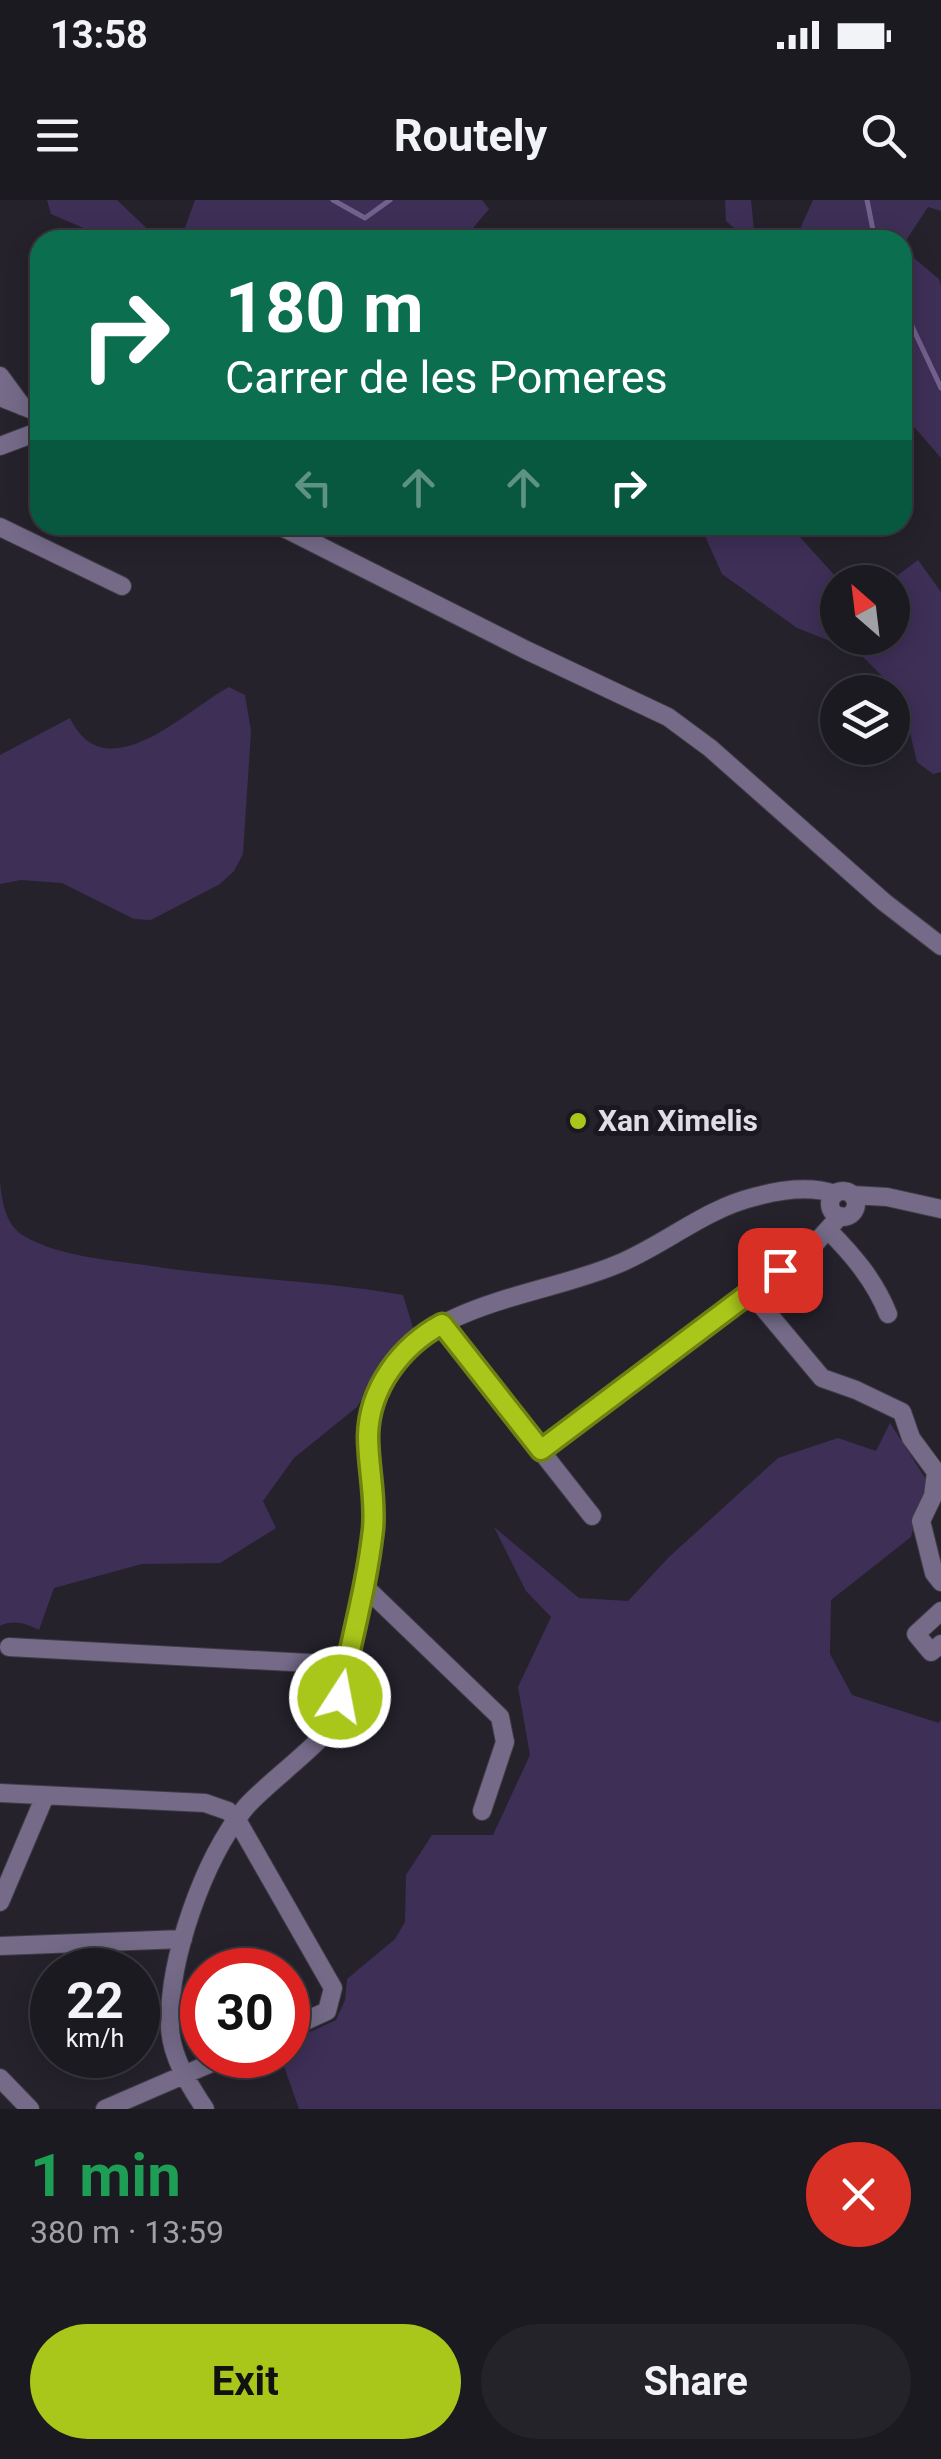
<!DOCTYPE html>
<html lang="en">
<head>
<meta charset="utf-8">
<style>
	body { margin:0; font-family:Roboto,sans-serif; background:#25232a; color:#f1f3f6; height:100vh; display:flex; flex-direction:column; font-size:38px; white-space:nowrap }
	* { box-sizing:border-box; margin:0 }
	p { font-size:32px; color:#a0a1a5 }
	.icon { flex:none; width:55px; height:55px; fill:none; stroke:currentColor; stroke-width:2; stroke-linecap:round; stroke-linejoin:round }
	.map { position:relative; height:1909px; overflow:hidden }
	.panel { display:flex; flex-direction:column; background:#1c1a21; flex:1 }
	.panel>* { flex:none }
	.banner { position:absolute; left:30px; top:30px; width:882px; height:305px; border-radius:30px; box-shadow:0 5px 25px #0003,0 0 0 2px #3a383f; background:#0b6e4f; color:#fff; overflow:hidden }
	.needle { width:65px; rotate:332deg }
	.controls { position:absolute; left:820px; top:365px; display:grid; gap:20px }
	.controls a { display:grid; place-items:center; width:90px; height:90px; border-radius:50%; background:#1c1a21; box-shadow:0 5px 25px #0003,0 0 0 2px #3a383f; font-size:50px }
	.speed { position:absolute; left:30px; top:1748px; display:flex; gap:20px; font-size:50px; font-weight:700; text-align:center }
	.speed>* { display:grid; place-content:center; width:130px; height:130px; border-radius:50%; background:#1c1a21; box-shadow:0 5px 25px #0003,0 0 0 2px #3a383f; line-height:1 }
	.speed small { font-size:25px; font-weight:400 }
	.speed .limit { border:15px solid #d22; background:#fff; color:#111 }
	.pin { position:absolute; display:grid; place-items:center; width:85px; height:85px; color:#fff; margin:-42px; border-radius:20px; box-shadow:0 5px 15px #0006 }
	.me { position:absolute; width:110px; margin:-55px; rotate:11deg; stroke-linejoin:round; filter:drop-shadow(0 0 8px #0008) }
	.turn { display:flex; align-items:center; gap:35px; height:210px; padding:0 30px; font-size:45px }
	.turn .icon { width:130px; height:130px; stroke-width:2.5 }
	.turn b { display:block; font-size:70px; line-height:85px }
	.lanes { display:flex; align-items:center; height:95px; padding:0 30px; background:#0003; justify-content:center; gap:50px; direction:ltr }
	.lanes .off { opacity:.35 }
	.round { display:grid; place-items:center; flex:none; width:105px; height:105px; border-radius:52px; background:#25232a }
	.overview { display:flex; align-items:center; justify-content:space-between; height:170px; padding:0 30px }
	h1 { font-size:60px; font-weight:700; line-height:75px; color:#1e9e55 }
	.cta { display:flex; gap:20px; margin-top:auto; padding:20px 30px }
	.cta a { flex:1; height:115px; border-radius:60px; background:#a9c71a; color:#111; font-size:40px; font-weight:700; line-height:115px; text-align:center }
	.cta a+a { background:#25232a; color:#f1f3f6 }
	.status { display:flex; justify-content:space-between; align-items:center; height:70px; padding:0 50px; background:#1c1a21; direction:ltr }
	.status svg { height:28px; fill:currentColor }
	header { display:flex; justify-content:space-between; align-items:center; height:130px; padding:0 30px; background:#1c1a21; font-size:45px; font-weight:700 }
	.map>svg:first-child { display:block }
</style>
</head>
<body>
<div class="status"><b>13:58</b><svg viewBox="0 0 49 12"><path d="M0 12V9h3v3zM5 12V6h3v6zM10 12V3h3v9zM15 12V0h3v12zM26 1h20v11H26zM47 4h2v5h-2z"/></svg></div>
<header><svg class="icon" aria-label="menu" viewBox="0 0 24 24"><path d="M4 6h16M4 12h16M4 18h16"/></svg>Routely<svg class="icon" aria-label="search" viewBox="0 0 24 24"><circle cx="10" cy="10" r="6"/><path d="M15 15l6 6"/></svg></header>
<div class="map">
<svg width="941" height="1909" viewBox="0 0 941 1909">
	<rect width="100%" height="100%" fill="#25222c"/>
	<path fill="#3e2f57" d="M 47,0 L 117,0 L 159,40 L 111,40 L 51,14 Z
		M 195,0 L 482,0 L 489,9 L 463,40 L 173,40 L 182,36 Z
		M 725,0 L 751,0 L 754,31 L 744,37 L 726,21 Z
		M 813,0 L 941,0 L 941,11 L 928,7 L 903,45 L 902,40 L 795,40 Z
		M 902,48 L 939,79 L 941,86 L 941,258 L 903,214 Z
		M 700,325 L 789,325 L 837,378 L 885,382 L 838,382 L 838,438 L 892,438 L 892,382 L 889,382 L 918,360 L 941,392 L 941,572 L 933,574 L 917,562 L 901,495 L 858,452 L 797,428 L 722,374 Z
		M 229,487 L 245,495 L 251,531 L 243,654 L 234,671 L 220,684 L 151,720 L 134,719 L 62,683 L 21,680 L 0,684 L 0,555 L 70,518 C 106,593 187,509 229,487 Z
		M 0,981 C 2,1001 5,1025 24,1036 C 62,1058 115,1060 158,1067 C 239,1079 322,1081 403,1095 L 414,1131 L 386,1159 L 357,1207 L 294,1258 L 263,1301 L 276,1328 L 220,1363 L 142,1364 L 54,1388 L 39,1430 C 27,1424 13,1419 0,1426 Z
		M 890,1223 L 927,1281 L 911,1337 L 831,1400 L 830,1454 L 852,1495 L 939,1523 L 941,1519 L 941,1909 L 299,1909 L 280,1855 L 288,1855 L 288,1842 L 336,1820 L 345,1800 L 347,1779 L 395,1739 L 405,1722 L 406,1675 L 432,1635 L 493,1635 L 530,1555 L 518,1487 L 551,1417 L 526,1391 L 494,1327 L 579,1398 L 628,1401 L 669,1357 L 778,1258 L 838,1238 L 876,1251 Z"/>
	<g fill="none" stroke-linecap="round" stroke-linejoin="round">
		<path stroke="#73608e" stroke-width="5" d="M 333,0 L 365,18 L 390,0
			M 867,0 L 875,40
			M 902,105 L 941,188"/>
		<g stroke="#3f3c46" stroke-width="20">
			<path id="minor" d="M 0,176 L 22,206
				M 0,197 L 40,213
				M 0,246 L 40,231
				M 278,325 L 526,450 L 668,517 L 710,548 L 884,702 L 941,746
				M 0,327 L 122,386
				M830 1004a13 13 0 1 1 26 0a13 13 0 1 1-26 0Z
				M 852,995 L 887,997 L 941,1009
				M 828,1030 C 853,1055 875,1081 888,1114
				M 750,1092 L 822,1178 L 856,1190 L 902,1212 L 911,1238 L 936,1272 L 933,1296 L 921,1321 L 934,1373 L 941,1382
				M 442,1125 L 592,1316
				M 541,1250 L 811,1048 L 840,1016
				M 362,1384 L 500,1517 L 505,1542 L 482,1611
				M 941,1411 L 916,1434 L 931,1452 L 941,1444
				M 9,1447 L 346,1465
				M 0,1593 L 205,1603 L 228,1611 L 237,1620 L 333,1788 L 327,1811 L 288,1829
				M 0,1702 L 45,1596
				M 0,1746 L 183,1739
				M 0,1878 L 30,1909
				M 105,1909 L 230,1855
				M 205,1909 C 189,1885 171,1856 170,1827 C 168,1760 203,1660 245,1608 C 266,1583 324,1543 336,1518 C 343,1503 343,1482 346,1466 C 355,1420 371,1371 373,1325 C 375,1272 356,1217 389,1170 C 436,1101 546,1095 618,1064 C 664,1045 705,1009 754,997 C 780,990 809,985 835,994"/>
		</g>
		<use href="#minor" stroke="#756b89" stroke-width="18"/>
	</g>
	<g fill="none" stroke-linecap="round" stroke-linejoin="round">
		<g stroke="#6e8111" stroke-width="25">
			<path id="route" d="M 340,1497 C 351,1441 367,1385 373,1329 C 376,1298 368,1267 368,1236 C 369,1188 401,1146 442,1124 L 541,1250 L 780,1070"/>
		</g>
		<use href="#route" stroke="#a9c71a" stroke-width="18"/>
	</g>
	<circle fill="#a9c71a" stroke="#1c1822" stroke-width="4" cx="578" cy="921" r="10"/>
	<g text-anchor="middle" stroke-width="10" stroke-linejoin="round" paint-order="stroke">
		<g font-size="30" font-weight="bold" fill="#e0dee5" stroke="#1c1822" text-anchor="start">
			<text x="598" y="931">Xan Ximelis</text>
		</g>
	</g>
</svg>
<div class="controls">
<a><svg class="needle" viewBox="-14 -14 28 28"><path d="M0-13l5 13h-10z" fill="#e53935"/><path d="M0 13l5-13h-10z" fill="#a0a1a5"/></svg></a>
<a><svg class="icon" aria-label="layers" viewBox="0 0 24 24"><path d="M12 4l9 5-9 5-9-5zM3 14l9 5 9-5"/></svg></a>
</div>
<div class="speed"><div>22<small>km/h</small></div><div class="limit">30</div></div>
<div class="pin" style="left:780px;top:1070px;background:#d93025"><svg class="icon" aria-label="arrive" viewBox="0 0 24 24"><path d="M6 21V4h12l-3 4 3 4H6"/></svg></div>
<svg class="me" style="left:340px;top:1497px" viewBox="-20 -20 40 40"><circle r="17" fill="#a9c71a" stroke="#fff" stroke-width="3"/><path d="M0-11L8 9 0 5-8 9z" fill="#fff"/></svg>
<div class="banner">
<div class="turn"><svg class="icon" aria-label="right" viewBox="0 0 24 24"><path d="M7 20v-9h11M14 6l5 5-5 5"/></svg><div><b>180 m</b>Carrer de les Pomeres</div></div>
<div class="lanes"><svg class="icon off" aria-label="left" viewBox="0 0 24 24"><path d="M17 20v-9H6M10 6l-5 5 5 5"/></svg><svg class="icon off" aria-label="ahead" viewBox="0 0 24 24"><path d="M12 20V5M6 11l6-6 6 6"/></svg><svg class="icon off" aria-label="ahead" viewBox="0 0 24 24"><path d="M12 20V5M6 11l6-6 6 6"/></svg><svg class="icon" aria-label="right" viewBox="0 0 24 24"><path d="M7 20v-9h11M14 6l5 5-5 5"/></svg></div>
</div>
</div>
<section class="panel">
<div class="overview"><div><h1>1 min</h1><p>380 m · 13:59</p></div><a class="round" style="background:#d93025;color:#fff"><svg class="icon" aria-label="close" viewBox="0 0 24 24"><path d="M6 6l12 12M18 6L6 18"/></svg></a></div>
<div class="cta"><a>Exit</a><a>Share</a></div>
</section>
</body>
</html>
